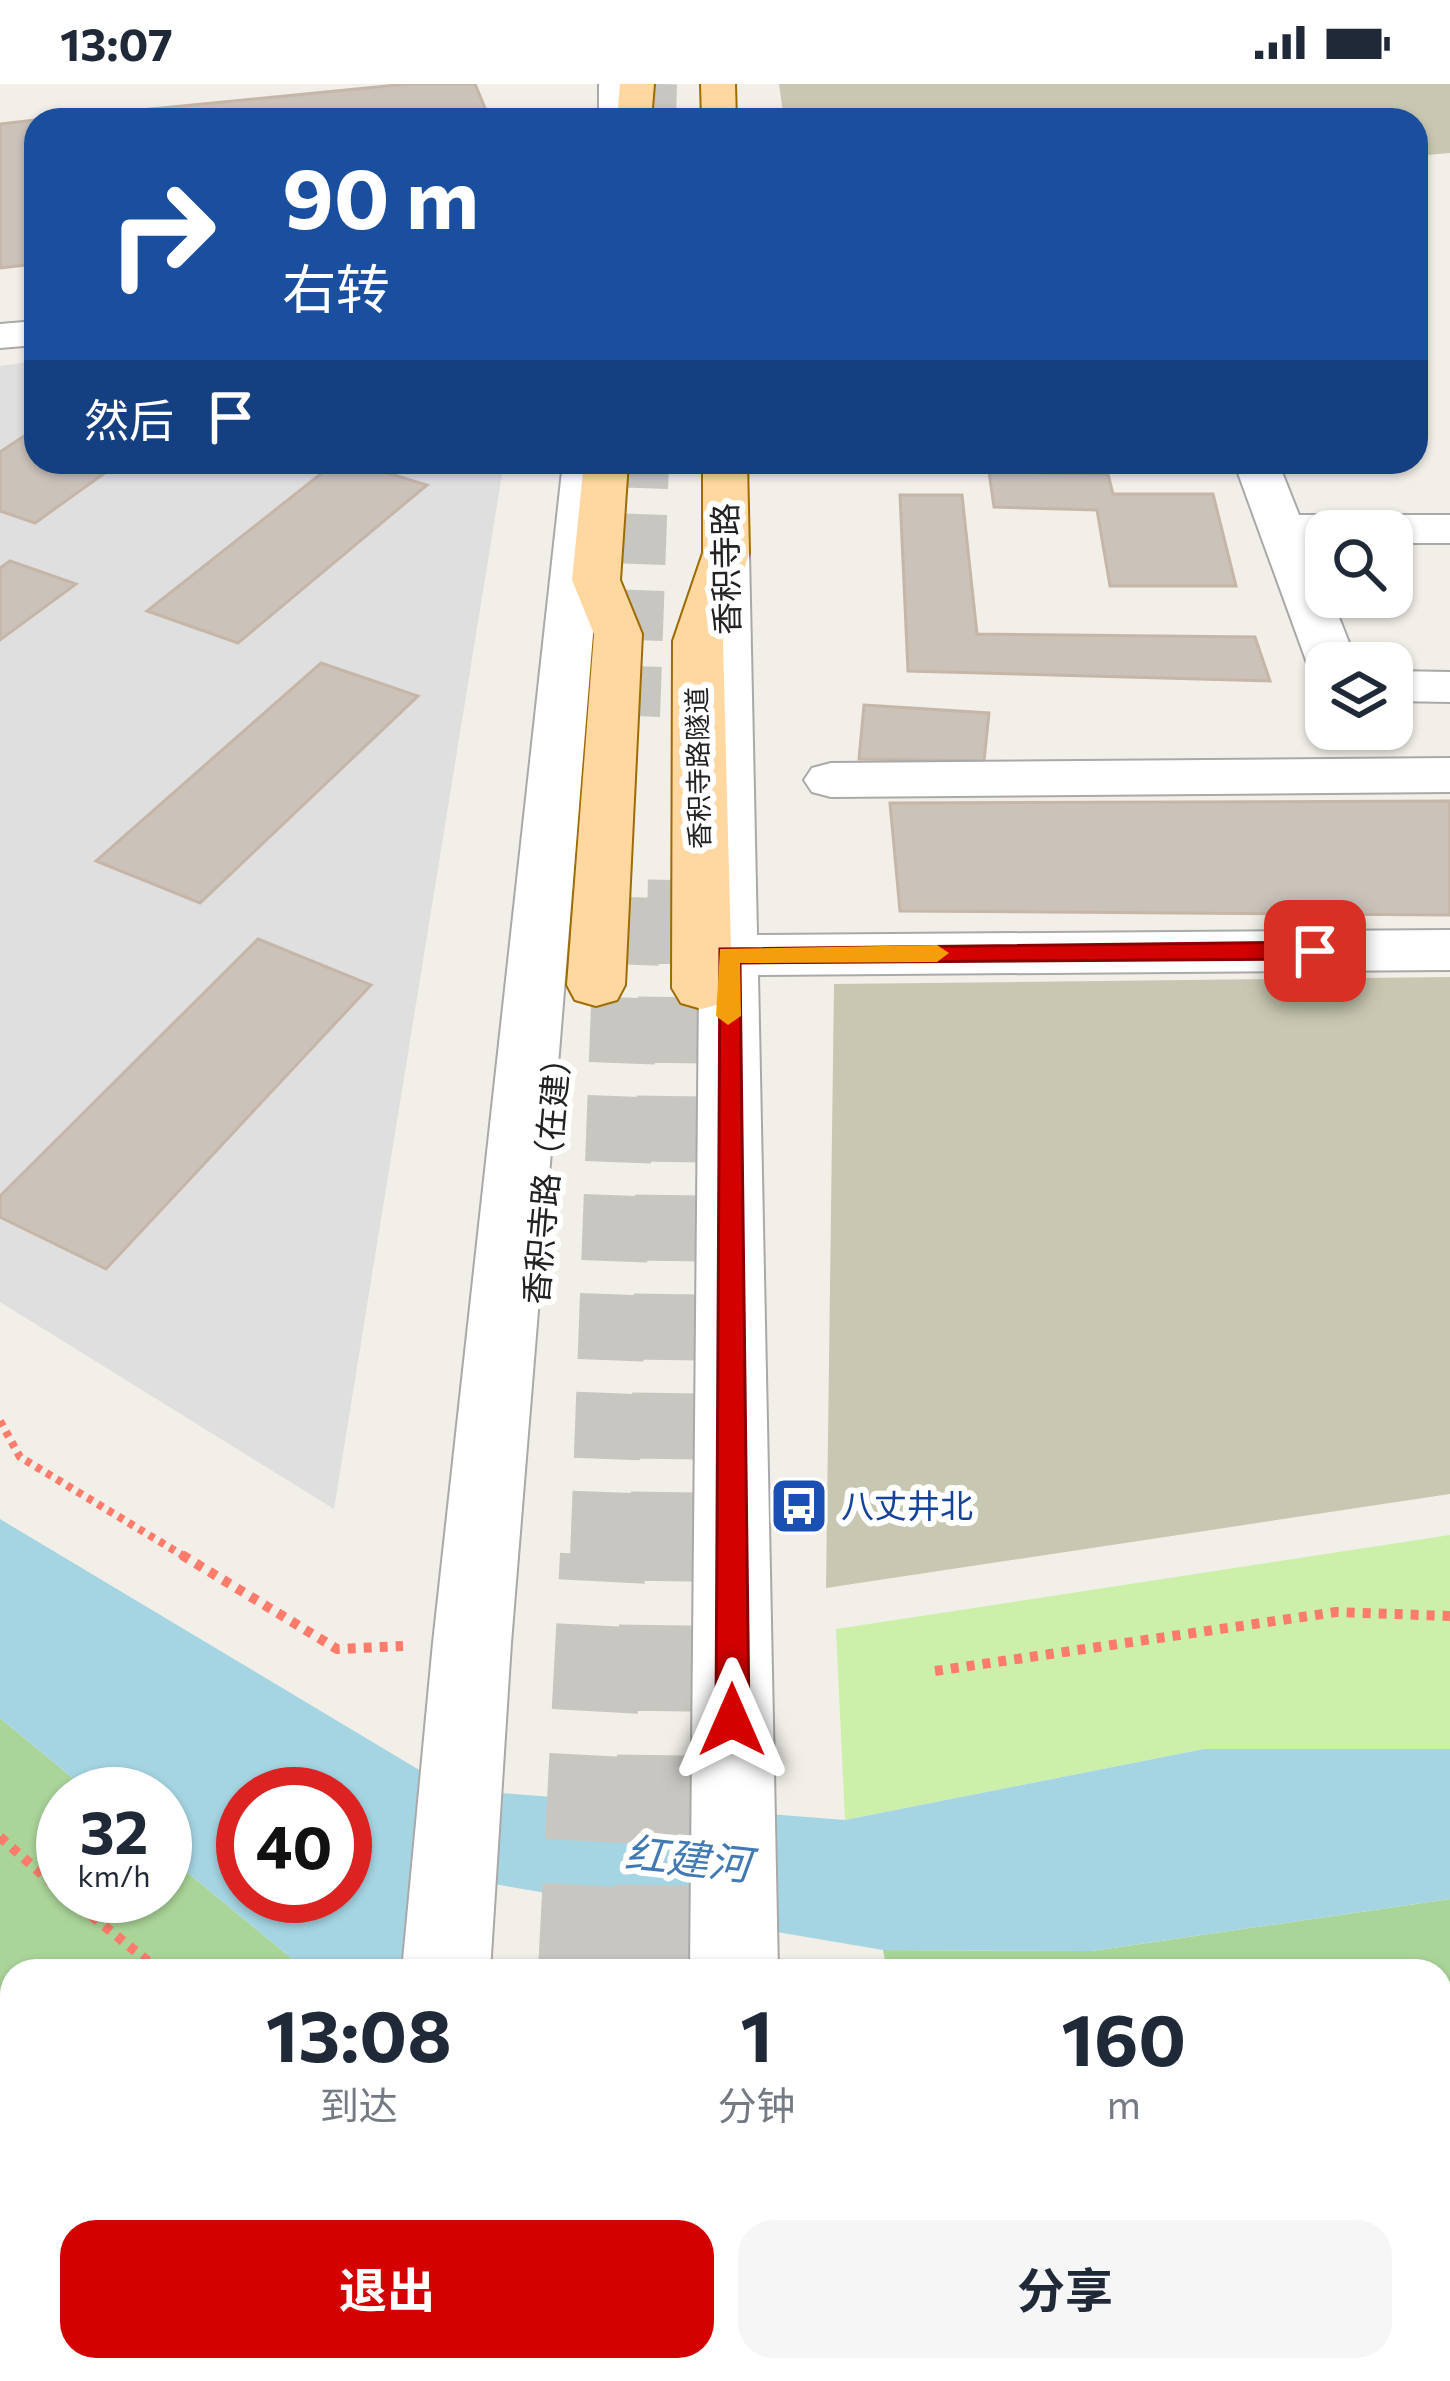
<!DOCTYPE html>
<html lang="zh">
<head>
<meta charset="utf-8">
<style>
	body { margin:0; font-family:Commissioner,"Noto Sans SC",sans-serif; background:#f6f6f7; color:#1f2937; height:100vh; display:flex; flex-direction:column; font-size:45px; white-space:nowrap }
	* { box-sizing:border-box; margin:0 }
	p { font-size:39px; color:#747a83 }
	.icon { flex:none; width:66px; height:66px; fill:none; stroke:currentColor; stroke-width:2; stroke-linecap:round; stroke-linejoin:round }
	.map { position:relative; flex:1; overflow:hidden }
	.panel { position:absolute; left:0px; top:1875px; width:1452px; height:423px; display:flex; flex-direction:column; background:#fff; border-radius:36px 36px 0 0; box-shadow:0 3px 9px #0004 }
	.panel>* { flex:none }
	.guide { position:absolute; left:24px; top:24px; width:1404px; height:366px; border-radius:36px; box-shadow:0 3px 9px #0004; background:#1a4fa0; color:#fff; overflow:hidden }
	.fabs { position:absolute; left:1305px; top:426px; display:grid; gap:24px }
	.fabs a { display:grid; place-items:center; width:108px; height:108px; border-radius:24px; background:#fff; box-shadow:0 3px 9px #0004; font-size:60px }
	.speed { position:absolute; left:36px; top:1683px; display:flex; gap:24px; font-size:60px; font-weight:700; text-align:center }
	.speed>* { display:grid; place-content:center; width:156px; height:156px; border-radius:50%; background:#fff; box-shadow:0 3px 9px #0004; line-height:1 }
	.speed small { font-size:30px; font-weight:400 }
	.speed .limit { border:18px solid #d22; background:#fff; color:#111 }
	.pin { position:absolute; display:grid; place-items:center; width:102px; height:102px; color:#fff; margin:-51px; border-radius:24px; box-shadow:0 6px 18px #0006 }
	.me { position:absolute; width:132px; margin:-66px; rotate:0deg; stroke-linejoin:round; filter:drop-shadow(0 0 9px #0008) }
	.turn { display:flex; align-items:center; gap:42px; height:252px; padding:0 60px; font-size:54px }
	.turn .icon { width:156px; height:156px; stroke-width:2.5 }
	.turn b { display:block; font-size:84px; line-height:102px }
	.then { display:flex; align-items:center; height:114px; padding:0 60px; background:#0003; gap:24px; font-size:45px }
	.eta { display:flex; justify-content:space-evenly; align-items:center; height:204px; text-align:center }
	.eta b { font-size:72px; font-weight:700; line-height:84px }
	.action { display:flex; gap:24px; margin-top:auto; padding:24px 60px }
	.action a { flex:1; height:138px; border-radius:36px; background:#d30200; color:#fff; font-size:48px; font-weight:700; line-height:138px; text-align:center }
	.action a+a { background:#f6f6f7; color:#1f2937 }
	.status { display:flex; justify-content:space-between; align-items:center; height:84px; padding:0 60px; background:#fff; direction:ltr }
	.status svg { height:33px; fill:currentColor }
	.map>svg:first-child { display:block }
</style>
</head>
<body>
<div class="status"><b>13:07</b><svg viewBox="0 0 49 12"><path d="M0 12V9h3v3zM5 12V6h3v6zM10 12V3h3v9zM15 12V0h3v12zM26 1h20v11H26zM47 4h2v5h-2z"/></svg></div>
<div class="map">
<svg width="1450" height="2297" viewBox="0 0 1450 2297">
	<rect width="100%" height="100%" fill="#f2efe8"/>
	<path fill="#e0dfdf" d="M 36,277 L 36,378 L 504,378 L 334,1425 L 0,1218 L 0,282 Z"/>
	<path fill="#c8c8b2" d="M 779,0 L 1450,0 L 1450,69 L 1416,72 L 1416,36 L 784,36 Z
		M 1450,893 L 1450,1410 L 826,1504 L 834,900 Z"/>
	<path fill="#ccf0aa" d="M 1450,1451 L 1450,1665 L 1204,1665 L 845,1736 L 836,1545 Z"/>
	<path fill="#aad599" d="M 0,1634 L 92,1710 L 63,1710 L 63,1812 L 165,1812 L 165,1770 L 307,1887 L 12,1887 L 12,1916 L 0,1906 Z
		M 1450,1815 L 1450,2103 L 1440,2106 L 1440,1887 L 887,1887 L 883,1866 L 1092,1867 Z"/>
	<path fill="#a5d5e3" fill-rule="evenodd" d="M 0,1435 L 451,1705 L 845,1736 L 1204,1665 L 1450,1665 L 1450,1815 L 1092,1867 L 883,1866 L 494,1800 L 391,1887 L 307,1887 L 165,1770 L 165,1710 L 92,1710 L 0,1634 ZM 243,1710 L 345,1710 L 345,1812 L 243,1812 Z"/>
	<path fill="#cbc2ba" stroke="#c6b6a8" stroke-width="3" d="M 407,0 L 475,0 L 490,36 L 39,36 Z
		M 36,36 L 36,180 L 0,184 L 0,40 Z
		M 36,344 L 36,378 L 120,378 L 35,439 L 0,427 L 0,368 Z
		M 336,378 L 352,378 L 427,401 L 238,559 L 147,527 Z
		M 989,388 L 1108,390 L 1113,410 L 1213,410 L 1236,502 L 1110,502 L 1097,426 L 994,423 Z
		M 900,411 L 962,411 L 977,550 L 1255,553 L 1270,597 L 908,587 Z
		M 10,477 L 76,500 L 0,556 L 0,484 Z
		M 321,579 L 418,612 L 200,819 L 96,777 Z
		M 864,621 L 989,629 L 984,677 L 859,675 Z
		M 1450,717 L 1450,831 L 900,827 L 890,719 Z
		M 258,855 L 371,901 L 106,1185 L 0,1133 L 0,1112 Z
		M 12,1949 L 12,2043 L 0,2045 L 0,1950 Z"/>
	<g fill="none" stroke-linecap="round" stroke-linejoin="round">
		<path stroke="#c8c6c0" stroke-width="38" stroke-dasharray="38 20" stroke-linecap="butt" d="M 657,36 L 658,0"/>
		<path stroke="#c8c6c0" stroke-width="50" stroke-dasharray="50 26" stroke-linecap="butt" d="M 635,632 L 644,378
			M 627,846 L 628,813
			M 672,846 L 673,787"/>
		<path stroke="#c8c6c0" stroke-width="66" stroke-dasharray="66 33" stroke-linecap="butt" d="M 603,1474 L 627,843
			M 663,1474 L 672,843"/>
		<path stroke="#c8c6c0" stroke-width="86" stroke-dasharray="86 44" stroke-linecap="butt" d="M 581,1887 L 603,1471
			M 657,1887 L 663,1471
			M 652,2297 L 653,2286"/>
		<g stroke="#a9a9a9" stroke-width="4">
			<path id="minor" d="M 599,0 L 633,0 L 633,36 L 599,36 Z
				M 36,237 L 36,261 L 0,264 L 0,240 Z
				M 563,378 L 607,378 L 511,1559 L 490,1887 L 402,1887 L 433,1559 Z
				M 1234,378 L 1278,378 L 1299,431 L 1450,431 L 1450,459 L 1392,459 L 1392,447 L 1326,447 L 1326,459 L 1310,459 L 1326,500 L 1326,513 L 1331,513 L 1357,579 L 1326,579 L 1326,592 L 1314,590 L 1307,579 Z
				M 726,455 L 743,459 L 749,469 L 757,851 L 1450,846 L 1450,886 L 758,891 L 778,1887 L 690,1887 L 703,469 L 709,459 Z
				M 1392,587 L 1450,588 L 1450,618 L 1392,617 Z
				M 1450,674 L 1450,708 L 831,713 L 812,708 L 804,696 L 812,684 L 831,679 Z
				M 1450,2022 L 1450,2114 L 1440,2116 L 1440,2024 Z
				M 403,2286 L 597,2286 L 593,2297 L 404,2297 Z
				M 689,2286 L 787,2286 L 787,2297 L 689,2297 Z"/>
		</g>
		<g stroke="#9f6c00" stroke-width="4">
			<path id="major" d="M 620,0 L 654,0 L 651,36 L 617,36 Z
				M 701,0 L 735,0 L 736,36 L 702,36 Z
				M 584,378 L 628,378 L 620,496 L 642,550 L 625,901 L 617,916 L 596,922 L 575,916 L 567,901 L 594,550 L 572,496 Z
				M 703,378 L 747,378 L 749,469 L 723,557 L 732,904 L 723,919 L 702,925 L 681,919 L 672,904 L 673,557 L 703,469 Z"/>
		</g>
		<path stroke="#ff7c6c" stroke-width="8" stroke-dasharray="6 6" stroke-linecap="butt" d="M 0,1337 L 20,1373 L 187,1474"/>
		<path stroke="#ff7c6c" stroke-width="10" stroke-dasharray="8 8" stroke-linecap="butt" d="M 182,1471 L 337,1565 L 403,1562
			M 935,1587 L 1336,1528 L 1450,1532
			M 0,1753 L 63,1809
			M 67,1812 L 160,1887"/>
		<use href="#minor" fill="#fff" fill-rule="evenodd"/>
		<use href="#major" fill="#ffd7a0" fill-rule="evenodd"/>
	</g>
	<path fill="#d30200" stroke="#890100" stroke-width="3" d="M 1315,858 L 1327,867 L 1315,875 L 740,879 L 749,1636 L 744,1647 L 732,1651 L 721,1647 L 716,1636 L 720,865 Z"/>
	<path fill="#f59e0b" d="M 937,861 L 949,869 L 937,878 L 740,879 L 741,932 L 728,941 L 716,932 L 720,865 Z"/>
	<defs>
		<g id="bus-square" transform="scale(3)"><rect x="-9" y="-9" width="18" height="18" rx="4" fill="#1a4fb4" stroke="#fff"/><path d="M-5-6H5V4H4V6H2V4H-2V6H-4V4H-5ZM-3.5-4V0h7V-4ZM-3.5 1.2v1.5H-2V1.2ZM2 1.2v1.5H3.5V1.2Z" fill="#fff"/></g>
	</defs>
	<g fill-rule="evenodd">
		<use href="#bus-square" x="799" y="1422"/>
	</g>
	<g text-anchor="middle" stroke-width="12" stroke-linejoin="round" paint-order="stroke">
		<g font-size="27" fill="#222" stroke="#fff">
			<text transform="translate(699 684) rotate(-91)" y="9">香积寺路隧道</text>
		</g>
		<g font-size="33" fill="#222" stroke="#fff">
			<text transform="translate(726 485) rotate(-91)" y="12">香积寺路</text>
			<text transform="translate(547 1089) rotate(-85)" y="12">香积寺路（在建）</text>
		</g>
		<g font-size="33" fill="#164399" stroke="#fff" text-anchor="start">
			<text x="841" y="1434">八丈井北</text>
		</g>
		<g font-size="42" font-style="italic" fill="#417ab2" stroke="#fff">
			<text transform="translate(688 1775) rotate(6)" y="15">红建河</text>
		</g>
	</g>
</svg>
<div class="fabs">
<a><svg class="icon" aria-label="search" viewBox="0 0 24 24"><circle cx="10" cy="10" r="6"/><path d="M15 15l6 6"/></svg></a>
<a><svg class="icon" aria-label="layers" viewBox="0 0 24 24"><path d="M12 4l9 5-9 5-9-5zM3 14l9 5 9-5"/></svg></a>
</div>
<div class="speed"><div>32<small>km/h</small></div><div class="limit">40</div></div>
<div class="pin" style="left:1315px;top:867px;background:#d93025"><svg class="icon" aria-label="arrive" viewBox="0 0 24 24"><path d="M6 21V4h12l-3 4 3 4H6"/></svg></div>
<svg class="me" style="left:732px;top:1636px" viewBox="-20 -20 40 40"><path d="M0-17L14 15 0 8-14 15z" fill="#d30200" stroke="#fff" stroke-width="4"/></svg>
<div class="guide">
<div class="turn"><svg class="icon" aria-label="right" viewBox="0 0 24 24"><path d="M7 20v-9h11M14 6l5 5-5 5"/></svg><div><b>90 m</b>右转</div></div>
<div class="then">然后<svg class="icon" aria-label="arrive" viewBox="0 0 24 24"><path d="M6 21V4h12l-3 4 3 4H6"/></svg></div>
</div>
<section class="panel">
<div class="eta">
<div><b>13:08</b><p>到达</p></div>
<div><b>1</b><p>分钟</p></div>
<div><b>160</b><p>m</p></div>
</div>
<div class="action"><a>退出</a><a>分享</a></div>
</section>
</div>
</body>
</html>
